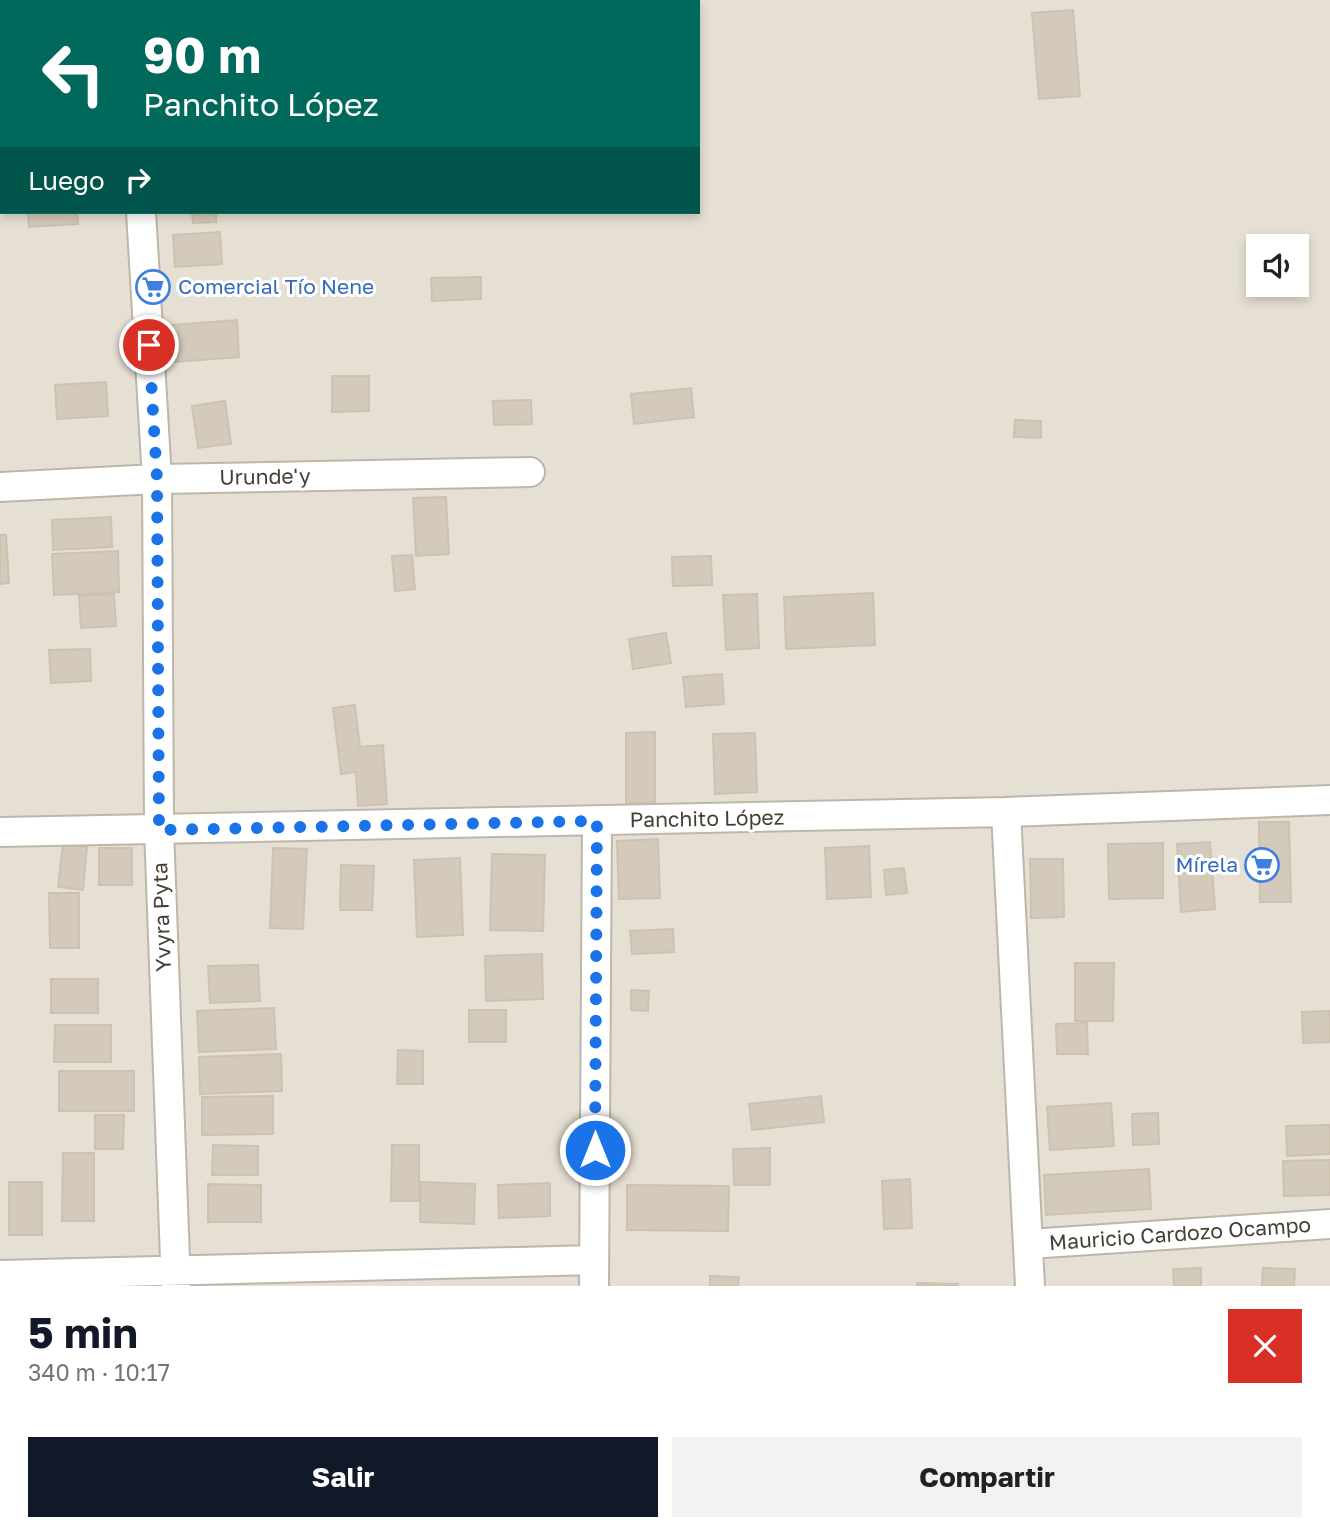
<!DOCTYPE html>
<html lang="es">
<head>
<meta charset="utf-8">
<style>
	body { margin:0; font-family:"Golos Text",sans-serif; background:#f2f2f2; color:#202124; height:100vh; display:flex; flex-direction:column; font-size:26px; white-space:nowrap }
	* { box-sizing:border-box; margin:0 }
	p { font-size:23px; color:#757577 }
	.icon { flex:none; width:38px; height:38px; fill:none; stroke:currentColor; stroke-width:2; stroke-linecap:round; stroke-linejoin:round }
	.map { position:relative; height:1286px; overflow:hidden }
	.drawer { display:flex; flex-direction:column; background:#fff; flex:1 }
	.drawer>* { flex:none }
	.banner { position:absolute; left:0px; top:0px; width:700px; height:214px; box-shadow:0 4px 10px #0003; background:#00695c; color:#fff; overflow:hidden }
	.tools { position:absolute; left:1246px; top:234px; display:grid; gap:14px }
	.tools a { display:grid; place-items:center; width:63px; height:63px; border-radius:0px; background:#fff; box-shadow:0 4px 10px #0003; font-size:35px }
	.pin { position:absolute; display:grid; place-items:center; width:60px; height:60px; color:#fff; margin:-30px; border:4px solid #fff; border-radius:50%; box-shadow:0 2px 7px #0007 }
	.me { position:absolute; width:77px; margin:-38px; rotate:0deg; stroke-linejoin:round; filter:drop-shadow(0 0 5px #0008) }
	.turn { display:flex; align-items:center; gap:24px; height:147px; padding:0 28px; font-size:32px }
	.turn .icon { width:91px; height:91px; stroke-width:2.5 }
	.turn b { display:block; font-size:49px; line-height:60px }
	.then { display:flex; align-items:center; height:66px; padding:0 28px; background:#0003; gap:14px; font-size:26px }
	.round { display:grid; place-items:center; flex:none; width:74px; height:74px; border-radius:0px; background:#f2f2f2 }
	.summary { display:flex; align-items:center; justify-content:space-between; height:119px; padding:0 28px }
	h1 { font-size:42px; font-weight:700; line-height:52px; color:#111827 }
	.cta { display:flex; gap:14px; margin-top:auto; padding:14px 28px }
	.cta a { flex:1; height:80px; border-radius:0px; background:#111827; color:#fff; font-size:28px; font-weight:700; line-height:80px; text-align:center }
	.cta a+a { background:#f2f2f2; color:#202124 }
	.map>svg:first-child { display:block }
</style>
</head>
<body>
<div class="map">
<svg width="1330" height="1286" viewBox="0 0 1330 1286">
	<rect width="100%" height="100%" fill="#f2eee6"/>
	<path fill="#e6e0d4" fill-rule="evenodd" d="M 0,0 L 1330,0 L 1330,1286 L 0,1286 ZM 2,2 L 698,2 L 698,212 L 2,212 ZM 1258,247 L 1297,247 L 1297,285 L 1258,285 Z"/>
	<path fill="#d3cabb" stroke="#cec2af" stroke-width="2" d="M 626,0 L 667,0 L 626,2 Z
		M 1073,10 L 1080,96 L 1039,99 L 1032,13 Z
		M 28,212 L 77,212 L 78,224 L 29,227 Z
		M 192,212 L 216,212 L 216,222 L 193,223 Z
		M 220,232 L 222,264 L 175,267 L 173,235 Z
		M 481,277 L 481,299 L 432,301 L 431,278 Z
		M 237,320 L 239,357 L 162,363 L 160,326 Z
		M 332,376 L 369,376 L 369,411 L 332,412 Z
		M 106,382 L 108,416 L 57,419 L 55,385 Z
		M 691,388 L 694,417 L 634,424 L 631,394 Z
		M 531,400 L 532,424 L 494,425 L 493,401 Z
		M 225,401 L 231,444 L 198,448 L 192,406 Z
		M 1015,420 L 1041,421 L 1041,438 L 1014,437 Z
		M 446,497 L 449,554 L 416,556 L 413,498 Z
		M 111,517 L 112,547 L 53,550 L 52,520 Z
		M 0,535 L 6,535 L 9,583 L 0,584 Z
		M 118,551 L 119,592 L 54,595 L 52,554 Z
		M 412,555 L 415,589 L 395,591 L 392,556 Z
		M 711,556 L 712,585 L 673,586 L 672,557 Z
		M 873,593 L 875,645 L 786,649 L 784,597 Z
		M 114,594 L 116,626 L 81,628 L 79,596 Z
		M 757,594 L 759,648 L 726,650 L 723,595 Z
		M 666,633 L 671,663 L 633,669 L 629,639 Z
		M 90,649 L 91,681 L 51,683 L 49,650 Z
		M 722,674 L 724,704 L 686,707 L 683,677 Z
		M 355,705 L 360,747 L 383,745 L 387,804 L 358,806 L 356,772 L 341,774 L 333,708 Z
		M 655,732 L 655,802 L 626,803 L 626,733 Z
		M 755,733 L 757,792 L 715,794 L 713,734 Z
		M 1259,822 L 1289,822 L 1291,902 L 1260,902 Z
		M 658,839 L 660,898 L 619,899 L 617,841 Z
		M 1210,842 L 1215,909 L 1181,912 L 1177,844 Z
		M 1163,843 L 1163,898 L 1109,899 L 1108,844 Z
		M 63,844 L 87,847 L 83,890 L 58,887 Z
		M 869,846 L 871,897 L 827,899 L 825,848 Z
		M 99,848 L 132,848 L 132,885 L 99,885 Z
		M 273,848 L 307,849 L 303,929 L 270,928 Z
		M 492,854 L 545,855 L 543,931 L 490,930 Z
		M 460,858 L 463,935 L 417,937 L 414,860 Z
		M 1030,859 L 1063,859 L 1064,917 L 1031,918 Z
		M 341,865 L 374,866 L 372,910 L 340,910 Z
		M 904,868 L 907,893 L 886,895 L 884,870 Z
		M 49,893 L 79,893 L 79,948 L 50,948 Z
		M 673,929 L 674,952 L 632,954 L 630,931 Z
		M 542,954 L 543,999 L 486,1001 L 485,956 Z
		M 1075,963 L 1114,963 L 1113,1021 L 1075,1021 Z
		M 258,965 L 260,1001 L 210,1003 L 208,966 Z
		M 51,979 L 98,979 L 98,1013 L 51,1013 Z
		M 631,990 L 649,991 L 648,1011 L 631,1010 Z
		M 274,1008 L 276,1049 L 199,1052 L 197,1011 Z
		M 469,1010 L 506,1010 L 506,1042 L 469,1042 Z
		M 1330,1011 L 1330,1042 L 1303,1043 L 1302,1012 Z
		M 1087,1023 L 1088,1054 L 1057,1054 L 1056,1024 Z
		M 55,1025 L 111,1025 L 111,1062 L 54,1062 Z
		M 398,1050 L 423,1051 L 423,1084 L 397,1084 Z
		M 281,1054 L 282,1091 L 200,1094 L 199,1057 Z
		M 59,1071 L 134,1071 L 134,1111 L 59,1111 Z
		M 273,1096 L 273,1134 L 202,1135 L 202,1097 Z
		M 821,1096 L 824,1122 L 752,1130 L 749,1104 Z
		M 1111,1103 L 1114,1146 L 1050,1150 L 1047,1107 Z
		M 1158,1113 L 1159,1144 L 1133,1145 L 1132,1114 Z
		M 95,1115 L 124,1115 L 123,1149 L 95,1149 Z
		M 1330,1125 L 1330,1154 L 1287,1156 L 1286,1126 Z
		M 213,1145 L 258,1146 L 258,1175 L 212,1175 Z
		M 392,1145 L 419,1145 L 419,1201 L 391,1201 Z
		M 770,1148 L 770,1185 L 734,1185 L 733,1149 Z
		M 63,1153 L 94,1153 L 94,1221 L 62,1221 Z
		M 1330,1160 L 1330,1195 L 1284,1196 L 1283,1161 Z
		M 1149,1169 L 1151,1209 L 1046,1215 L 1044,1175 Z
		M 910,1179 L 912,1228 L 884,1229 L 882,1181 Z
		M 9,1182 L 42,1182 L 42,1235 L 9,1235 Z
		M 421,1182 L 475,1184 L 474,1224 L 420,1222 Z
		M 550,1183 L 550,1216 L 499,1218 L 498,1185 Z
		M 208,1184 L 261,1185 L 261,1222 L 208,1222 Z
		M 627,1185 L 729,1186 L 728,1231 L 627,1230 Z
		M 1201,1268 L 1201,1286 L 1174,1286 L 1173,1269 Z
		M 1263,1268 L 1295,1269 L 1294,1286 L 1262,1286 Z
		M 710,1276 L 739,1277 L 738,1286 L 710,1286 Z
		M 917,1283 L 958,1284 L 957,1286 L 917,1286 Z"/>
	<g fill="none" stroke-linecap="round" stroke-linejoin="round">
		<g stroke="#bdb6a9" stroke-width="32">
			<path id="minor" d="M 128,0 L 129,2
				M 0,75 L 2,74
				M 141,212 L 157,479 L 159,829 L 176,1286
				M 0,487 L 157,479 L 530,472
				M 1006,812 L 1030,1286
				M 0,832 L 1006,812 L 1330,800
				M 1029,1244 L 1330,1224
				M 0,1275 L 594,1260
				M 594,1286 L 597,821"/>
		</g>
		<use href="#minor" stroke="#fff" stroke-width="28"/>
	</g>
	<g fill="none" stroke-linecap="round" stroke-linejoin="round">
		<path stroke="#1a73e8" stroke-width="12" stroke-dasharray="0 21.6" d="M 149,345 L 157,479 L 159,830 L 597,821 L 595,1150"/>
	</g>
	<defs>
		<g id="supermarket-ring" transform="scale(1.75)"><circle r="9.5" fill="#fff" stroke="#3f7fe0" stroke-width="1.5"/><path d="M-6-5.5h2.5l.6 2H6L4.5 2H-2.5L-4.4-4H-6ZM-1.5 3.2a1.3 1.3 0 1 0 .1 0ZM3 3.2a1.3 1.3 0 1 0 .1 0Z" fill="#3f7fe0"/></g>
	</defs>
	<g fill-rule="evenodd">
		<use href="#supermarket-ring" x="153" y="287"/>
		<use href="#supermarket-ring" x="1262" y="865"/>
	</g>
	<g text-anchor="middle" stroke-width="6" stroke-linejoin="round" paint-order="stroke">
		<g font-size="21" fill="#366cbe" stroke="#fff" text-anchor="start">
			<text x="178" y="294">Comercial Tío Nene</text>
			<text x="1238" y="872" text-anchor="end">Mírela</text>
		</g>
		<g font-size="21" fill="#453f35" stroke="#fff">
			<text transform="translate(265 477) rotate(-1)" y="7">Urunde'y</text>
			<text transform="translate(707 819) rotate(-1)" y="7">Panchito López</text>
			<text transform="translate(162 917) rotate(-92)" y="7">Yvyra Pyta</text>
			<text transform="translate(1180 1234) rotate(-4)" y="7">Mauricio Cardozo Ocampo</text>
		</g>
	</g>
</svg>
<div class="tools">
<a><svg class="icon" aria-label="sound" viewBox="0 0 24 24"><path d="M4 9h4l5-4v14l-5-4H4zM17 9q2 3 0 6"/></svg></a>
</div>
<div class="pin" style="left:149px;top:345px;background:#d93025"><svg class="icon" aria-label="arrive" viewBox="0 0 24 24"><path d="M6 21V4h12l-3 4 3 4H6"/></svg></div>
<svg class="me" style="left:595px;top:1150px" viewBox="-20 -20 40 40"><circle r="17" fill="#1a73e8" stroke="#fff" stroke-width="3"/><path d="M0-11L8 9 0 5-8 9z" fill="#fff"/></svg>
<div class="banner">
<div class="turn"><svg class="icon" aria-label="left" viewBox="0 0 24 24"><path d="M17 20v-9H6M10 6l-5 5 5 5"/></svg><div><b>90 m</b>Panchito López</div></div>
<div class="then">Luego<svg class="icon" aria-label="right" viewBox="0 0 24 24"><path d="M7 20v-9h11M14 6l5 5-5 5"/></svg></div>
</div>
</div>
<section class="drawer">
<div class="summary"><div><h1>5 min</h1><p>340 m · 10:17</p></div><a class="round" style="background:#d93025;color:#fff"><svg class="icon" aria-label="close" viewBox="0 0 24 24"><path d="M6 6l12 12M18 6L6 18"/></svg></a></div>
<div class="cta"><a>Salir</a><a>Compartir</a></div>
</section>
</body>
</html>
